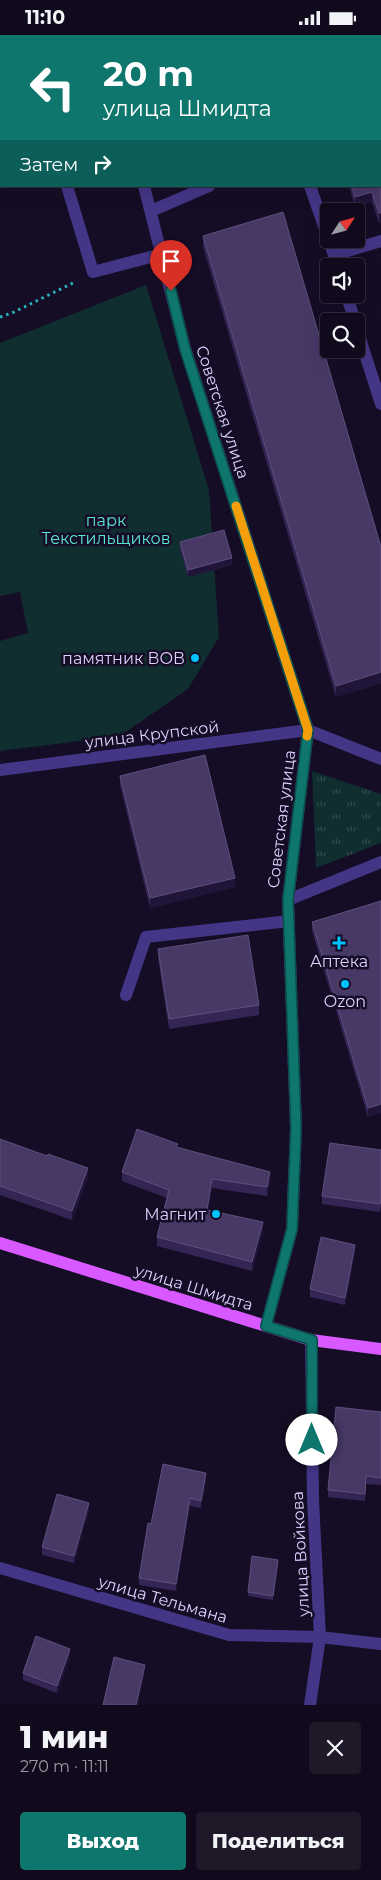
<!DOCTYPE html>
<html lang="ru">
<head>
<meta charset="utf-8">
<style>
	body { margin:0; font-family:Montserrat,sans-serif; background:#1e1829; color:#f1f3f6; height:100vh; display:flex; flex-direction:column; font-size:19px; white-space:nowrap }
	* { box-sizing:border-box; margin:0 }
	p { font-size:16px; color:#9c9aa3 }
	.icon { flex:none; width:28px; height:28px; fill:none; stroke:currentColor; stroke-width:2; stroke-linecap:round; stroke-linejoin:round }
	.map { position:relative; height:1670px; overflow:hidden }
	.sheet { display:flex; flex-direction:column; background:#100a1c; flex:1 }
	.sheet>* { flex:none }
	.hud { position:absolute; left:0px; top:0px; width:381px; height:152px; box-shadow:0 5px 20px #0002,0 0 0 1px #302b3b; background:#0f766e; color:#fff; overflow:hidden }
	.needle { width:32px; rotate:54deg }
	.buttons { position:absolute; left:320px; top:168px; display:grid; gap:10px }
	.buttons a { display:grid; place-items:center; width:45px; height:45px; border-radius:5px; background:#100a1c; box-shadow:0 5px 20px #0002,0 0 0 1px #302b3b; font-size:25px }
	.pin { position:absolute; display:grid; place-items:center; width:42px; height:42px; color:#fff; margin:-51px -21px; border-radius:50% 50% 50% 0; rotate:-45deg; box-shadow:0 0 5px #0007 }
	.pin .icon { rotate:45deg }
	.me { position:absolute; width:55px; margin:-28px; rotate:0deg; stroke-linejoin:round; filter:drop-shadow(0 0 4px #0008) }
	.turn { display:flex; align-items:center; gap:18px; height:105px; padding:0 20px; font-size:22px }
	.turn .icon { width:65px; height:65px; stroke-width:2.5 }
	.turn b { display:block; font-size:35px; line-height:42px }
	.then { display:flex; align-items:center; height:48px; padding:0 20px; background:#0003; gap:10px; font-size:19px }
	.round { display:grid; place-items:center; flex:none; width:52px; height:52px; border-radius:5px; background:#1e1829 }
	.summary { display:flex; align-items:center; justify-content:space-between; height:85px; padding:0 20px }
	h1 { font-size:30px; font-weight:800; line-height:38px }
	.button { display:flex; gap:10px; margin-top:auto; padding:10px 20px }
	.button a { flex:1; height:58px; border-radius:5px; background:#0f766e; color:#fff; font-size:20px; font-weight:800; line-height:58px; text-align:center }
	.button a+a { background:#1e1829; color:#f1f3f6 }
	.status { display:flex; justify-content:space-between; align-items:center; height:35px; padding:0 25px; background:#100a1c; direction:ltr }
	.status svg { height:14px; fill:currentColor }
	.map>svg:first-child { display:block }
</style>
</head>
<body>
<div class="status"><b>11:10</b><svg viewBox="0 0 49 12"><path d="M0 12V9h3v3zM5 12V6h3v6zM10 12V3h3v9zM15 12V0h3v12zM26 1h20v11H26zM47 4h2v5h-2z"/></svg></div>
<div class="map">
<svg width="381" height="1670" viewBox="0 0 381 1670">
	<defs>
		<pattern id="grass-tufts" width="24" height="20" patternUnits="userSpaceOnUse" patternTransform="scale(1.25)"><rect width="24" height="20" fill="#102d30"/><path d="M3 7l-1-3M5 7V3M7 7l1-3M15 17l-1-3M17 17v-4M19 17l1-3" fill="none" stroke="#324b4f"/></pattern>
	</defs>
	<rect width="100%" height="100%" fill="#150d25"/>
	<path fill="url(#grass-tufts)" d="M 312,736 L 381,759 L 381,808 L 316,833 Z"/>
	<path fill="#102d30" d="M 146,250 L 209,455 L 219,602 L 188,654 L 120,701 L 0,716 L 0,606 L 28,598 L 20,557 L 0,561 L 0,308 Z"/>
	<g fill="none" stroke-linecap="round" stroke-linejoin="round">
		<path stroke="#28b2bd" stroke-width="3" stroke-dasharray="2.5 4" stroke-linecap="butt" d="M 0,48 L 1,48
			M 0,78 L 1,77
			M 0,282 L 12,278 L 75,247"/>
		<path stroke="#443687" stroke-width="12" d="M 101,0 L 102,1
			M 380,78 L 381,78
			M 67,151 L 93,237 L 162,219
			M 144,151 L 185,313 L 308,695 L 288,865 L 296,1093 L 292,1194 L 266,1291
			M 310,151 L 334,220 L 381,206
			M 151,176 L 209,151
			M 346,259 L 355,286
			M 356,291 L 381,369
			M 0,735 L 308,695 L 381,724
			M 288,865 L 381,827
			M 126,960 L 146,902 L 289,886
			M 0,1533 L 229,1600 L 320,1602 L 381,1609
			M 310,1670 L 320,1602 L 313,1465 L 311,1305"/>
		<path stroke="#d759ff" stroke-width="12" d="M 0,1208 L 311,1305 L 381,1314"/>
	</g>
	<path fill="#352554" d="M 381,101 L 381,187 L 379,188 L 372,167 L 355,172 L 349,151 L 380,151 Z
		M 203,201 L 381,512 L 336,662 L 203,212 Z
		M 180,507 L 232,530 L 188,542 L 180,514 Z
		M 120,741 L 235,852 L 150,873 L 120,750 Z
		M 381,866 L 368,1082 L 312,896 L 312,887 Z
		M 158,914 L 259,970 L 259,980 L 169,994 L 158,923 Z
		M 0,1104 L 88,1142 L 72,1185 L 0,1160 Z
		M 178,1112 L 270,1146 L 267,1161 L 212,1153 L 208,1175 L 263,1196 L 252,1236 L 157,1211 L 157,1202 L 167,1163 L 122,1146 L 122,1137 Z
		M 381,1115 L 381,1171 L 380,1177 L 322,1169 L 322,1161 Z
		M 355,1217 L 345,1270 L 310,1262 L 310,1254 Z
		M 381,1377 L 381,1450 L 366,1449 L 365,1466 L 328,1462 L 328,1455 Z
		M 206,1446 L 201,1473 L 190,1471 L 176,1556 L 139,1550 L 139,1543 L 151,1489 Z
		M 89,1476 L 74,1528 L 42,1520 L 42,1512 Z
		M 278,1529 L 273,1565 L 248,1561 L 248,1557 Z
		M 70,1622 L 57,1658 L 23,1645 L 23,1638 Z"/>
	<path fill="#201439" d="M 333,0 L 364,0 L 364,1 L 329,1 Z
		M 372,157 L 372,167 L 355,172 L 355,162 Z
		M 379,178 L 381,178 L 381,187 L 379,188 Z
		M 232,523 L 232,530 L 188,542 L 188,535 Z
		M 381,637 L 381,649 L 336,662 L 336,651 Z
		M 235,843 L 235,852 L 150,873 L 150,863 Z
		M 381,1069 L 381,1078 L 368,1082 L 368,1073 Z
		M 88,1133 L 88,1142 L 72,1185 L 72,1176 Z
		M 270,1137 L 270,1146 L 267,1161 L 267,1152 Z
		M 212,1144 L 212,1153 L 207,1184 L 207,1175 Z
		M 263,1187 L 263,1196 L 252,1236 L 252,1227 Z
		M 355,1210 L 355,1217 L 345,1270 L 345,1263 Z
		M 206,1438 L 206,1446 L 201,1473 L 201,1466 Z
		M 190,1463 L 190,1471 L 176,1556 L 176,1549 Z
		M 89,1468 L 89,1476 L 74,1528 L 74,1521 Z
		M 70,1614 L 70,1622 L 57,1658 L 57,1651 Z
		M 145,1630 L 145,1637 L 138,1670 L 136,1670 Z"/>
	<path fill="#473866" stroke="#5e507e" d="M 190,0 L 252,0 L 253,1 L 190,1 Z
		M 310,0 L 333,0 L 329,1 L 311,1 Z
		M 381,101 L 381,178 L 379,178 L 372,157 L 355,162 L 352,151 L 380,151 L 380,102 Z
		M 283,177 L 381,512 L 381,637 L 336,651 L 203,201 Z
		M 224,495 L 232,523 L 188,535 L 180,507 Z
		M 205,720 L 235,843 L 150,863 L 120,741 Z
		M 381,866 L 381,1069 L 368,1073 L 312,887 Z
		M 248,900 L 259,970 L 169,984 L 158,914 Z
		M 137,1094 L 178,1109 L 176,1112 L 270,1137 L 267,1152 L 212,1144 L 207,1175 L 263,1187 L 252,1227 L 157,1202 L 169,1155 L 122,1137 Z
		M 0,1104 L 47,1121 L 48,1119 L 88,1133 L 72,1176 L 0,1151 Z
		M 330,1108 L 381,1115 L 381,1164 L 380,1169 L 322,1161 Z
		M 321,1202 L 355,1210 L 345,1263 L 310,1254 Z
		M 336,1372 L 381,1377 L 381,1443 L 366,1441 L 365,1459 L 328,1455 Z
		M 163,1429 L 206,1438 L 201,1466 L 190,1463 L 176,1549 L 139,1543 L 148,1488 L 151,1489 Z
		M 57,1459 L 89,1468 L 74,1521 L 42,1512 Z
		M 252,1521 L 278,1525 L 273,1561 L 248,1557 Z
		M 36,1601 L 70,1614 L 57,1651 L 23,1638 Z
		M 114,1622 L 145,1630 L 136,1670 L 103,1670 Z"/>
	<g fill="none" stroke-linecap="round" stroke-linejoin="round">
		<g stroke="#0a4d48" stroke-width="12">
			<path id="route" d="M 171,256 L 185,314 L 308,695 L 288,865 L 296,1093 L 292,1194 L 266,1291 L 312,1305 L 312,1405"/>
		</g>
		<use href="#route" stroke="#0f766e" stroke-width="9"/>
		<path stroke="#f59e0b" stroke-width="9" d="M 236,471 L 308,695 L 307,701"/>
	</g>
	<g fill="#00c2fd" stroke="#150d25" stroke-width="2">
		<circle cx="195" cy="623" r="5"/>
		<path d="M336.5 900.5h5v5h5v5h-5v5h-5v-5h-5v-5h5z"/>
		<circle cx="345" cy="949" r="5"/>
		<circle cx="216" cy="1179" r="5"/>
	</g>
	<g text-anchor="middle" stroke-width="5" stroke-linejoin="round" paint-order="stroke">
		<g font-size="16" fill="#ddd2ff" stroke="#150d25">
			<text transform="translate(223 377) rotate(72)" y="6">Советская улица</text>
			<text transform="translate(152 699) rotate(-7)" y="6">улица Крупской</text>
			<text transform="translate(281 784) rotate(-83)" y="6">Советская улица</text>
			<text transform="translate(194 1252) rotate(17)" y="6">улица Шмидта</text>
			<text transform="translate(300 1519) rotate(-93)" y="6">улица Войкова</text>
			<text transform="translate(163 1564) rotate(16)" y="6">улица Тельмана</text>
		</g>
		<g font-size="16" fill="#57e6d5" stroke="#150d25">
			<text x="106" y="491">парк<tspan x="106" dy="18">Текстильщиков</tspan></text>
		</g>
		<g font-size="16" fill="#ddd2ff" stroke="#150d25" text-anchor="end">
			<text x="185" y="629">памятник ВОВ</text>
			<text x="339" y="932" text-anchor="middle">Аптека</text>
			<text x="345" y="972" text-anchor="middle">Ozon</text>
			<text x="206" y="1185">Магнит</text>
		</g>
	</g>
</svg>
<div class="buttons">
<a><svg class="needle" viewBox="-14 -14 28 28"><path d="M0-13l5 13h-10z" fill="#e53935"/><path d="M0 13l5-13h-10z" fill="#9c9aa3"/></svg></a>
<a><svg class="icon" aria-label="sound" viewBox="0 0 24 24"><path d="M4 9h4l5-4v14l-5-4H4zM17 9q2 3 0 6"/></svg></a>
<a><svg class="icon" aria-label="search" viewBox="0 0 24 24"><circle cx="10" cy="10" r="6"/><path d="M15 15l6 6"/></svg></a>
</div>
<div class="pin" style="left:171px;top:256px;background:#d93025"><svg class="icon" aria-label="arrive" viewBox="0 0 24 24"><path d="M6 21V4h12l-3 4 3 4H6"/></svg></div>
<svg class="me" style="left:312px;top:1405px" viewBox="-20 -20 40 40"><circle r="19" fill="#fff"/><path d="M0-13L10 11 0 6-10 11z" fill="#0f766e"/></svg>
<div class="hud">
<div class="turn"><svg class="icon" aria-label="left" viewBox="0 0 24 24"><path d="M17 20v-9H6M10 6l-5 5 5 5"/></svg><div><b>20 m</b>улица Шмидта</div></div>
<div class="then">Затем<svg class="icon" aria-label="right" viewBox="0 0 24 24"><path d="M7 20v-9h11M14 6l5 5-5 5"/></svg></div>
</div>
</div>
<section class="sheet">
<div class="summary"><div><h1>1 мин</h1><p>270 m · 11:11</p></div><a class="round"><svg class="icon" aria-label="close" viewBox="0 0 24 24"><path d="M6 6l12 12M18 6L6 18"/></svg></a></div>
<div class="button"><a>Выход</a><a>Поделиться</a></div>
</section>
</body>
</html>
